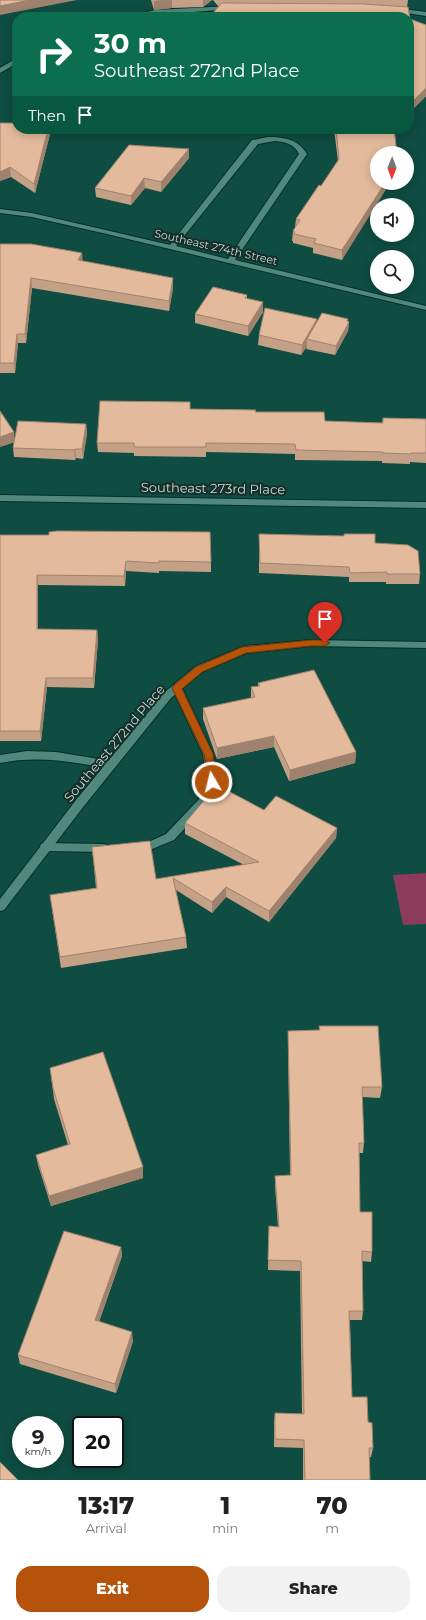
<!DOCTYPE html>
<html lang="en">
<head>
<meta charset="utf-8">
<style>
	body { margin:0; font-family:Montserrat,sans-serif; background:#f2f2f2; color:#222; height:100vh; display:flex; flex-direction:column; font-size:15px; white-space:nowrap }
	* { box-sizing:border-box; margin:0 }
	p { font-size:13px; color:#767676 }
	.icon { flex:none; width:22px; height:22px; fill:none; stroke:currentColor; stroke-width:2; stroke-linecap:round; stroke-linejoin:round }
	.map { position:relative; height:1480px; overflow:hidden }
	.sheet { display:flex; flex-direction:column; background:#fff; flex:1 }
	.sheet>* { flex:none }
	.banner { position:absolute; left:12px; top:12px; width:402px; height:122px; border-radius:16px; box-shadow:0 2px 10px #0003; background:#0b6e4f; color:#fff; overflow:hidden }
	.needle { width:26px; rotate:181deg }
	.fabs { position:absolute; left:370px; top:146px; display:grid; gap:8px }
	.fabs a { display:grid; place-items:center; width:44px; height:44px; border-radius:50%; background:#fff; box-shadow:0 2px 10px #0003; font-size:20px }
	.speed { position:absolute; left:12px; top:1416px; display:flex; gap:8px; font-size:20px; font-weight:700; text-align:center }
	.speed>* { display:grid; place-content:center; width:52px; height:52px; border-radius:50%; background:#fff; box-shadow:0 2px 10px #0003; line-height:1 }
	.speed small { font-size:10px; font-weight:400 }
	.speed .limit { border:2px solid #111; border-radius:6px; background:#fff; color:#111 }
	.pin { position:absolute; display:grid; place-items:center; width:34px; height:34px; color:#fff; margin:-41px -17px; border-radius:50% 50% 50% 0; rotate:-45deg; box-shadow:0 0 4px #0007 }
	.pin .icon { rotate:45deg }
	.me { position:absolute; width:44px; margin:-22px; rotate:352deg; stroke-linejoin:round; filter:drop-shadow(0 0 3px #0008) }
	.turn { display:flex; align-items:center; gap:14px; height:84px; padding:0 16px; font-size:18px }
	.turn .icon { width:52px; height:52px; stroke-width:2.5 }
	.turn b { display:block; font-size:28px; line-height:34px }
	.then { display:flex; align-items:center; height:38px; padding:0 16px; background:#0003; gap:8px; font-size:15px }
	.eta { display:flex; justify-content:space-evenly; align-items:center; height:68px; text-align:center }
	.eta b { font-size:24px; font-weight:800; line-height:28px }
	.action { display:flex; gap:8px; margin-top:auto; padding:8px 16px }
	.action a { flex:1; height:46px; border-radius:16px; background:#b45309; color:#fff; font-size:16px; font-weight:800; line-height:46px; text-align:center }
	.action a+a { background:#f2f2f2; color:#222 }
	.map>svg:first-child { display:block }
</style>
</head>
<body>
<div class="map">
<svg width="426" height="1480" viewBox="0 0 426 1480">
	<rect width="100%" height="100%" fill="#0f4c41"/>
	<path fill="#8c3b5a" d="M 426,873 L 426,924 L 403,925 L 393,875 Z"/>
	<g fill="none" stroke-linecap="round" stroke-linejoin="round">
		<g stroke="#013028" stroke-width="2">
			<path id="lane" d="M 177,684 L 180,685 L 182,688 L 213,754 L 217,782 L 210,801 L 174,840 L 145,852 L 134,851 L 133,848 L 134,845 L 144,844 L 166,834 L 202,796 L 207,782 L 203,754 L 172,688 L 174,685 Z
				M 27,751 L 56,752 L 111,761 L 115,762 L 116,765 L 115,768 L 111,769 C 74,762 38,755 0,763 L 0,755 Z
				M 45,843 L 104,844 L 108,845 L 109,848 L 108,851 L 104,852 L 45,851 L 41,850 L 40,847 L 41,844 Z"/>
		</g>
		<g stroke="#013028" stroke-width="2">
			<path id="street" d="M 230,6 L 233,8 L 232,9 L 127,17 L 155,10 Z
				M 396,8 L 426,12 L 426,16 L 394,11 L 394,9 Z
				M 17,58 L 17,63 L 0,73 L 0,68 Z
				M 268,137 C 284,137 298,139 307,154 L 235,260 L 426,306 L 426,310 L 107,234 L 32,217 L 0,213 L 0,209 L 32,213 L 170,245 L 252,140 ZM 275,141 C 286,142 294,144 299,154 L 228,259 L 176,246 L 258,144 Z
				M 0,495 L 426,502 L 426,508 L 0,501 Z
				M 311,640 L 426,642 L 426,648 L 311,646 L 246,653 L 202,672 L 171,698 L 84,806 L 4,910 L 0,911 L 0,899 L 76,800 L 165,692 L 196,666 L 245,646 Z"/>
		</g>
		<use href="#lane" fill="#51887c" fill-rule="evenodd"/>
		<use href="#street" fill="#51887c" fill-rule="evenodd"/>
	</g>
	<path fill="#c3a086" d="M 151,0 L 212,0 L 203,7 L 172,8 L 154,10 Z
		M 213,0 L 408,0 L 407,7 L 410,19 L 426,25 L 426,96 L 409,113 L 220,6 L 218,6 Z
		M 17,129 L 50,129 L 50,134 L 35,193 L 11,177 L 0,181 Z
		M 334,129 L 394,129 L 342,260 L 313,253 L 313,248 L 293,243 L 293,241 L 292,241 L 293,231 L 295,227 L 296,219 L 321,186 L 338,161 Z
		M 189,158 L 161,192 L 145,188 L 131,205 L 96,197 L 95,188 Z
		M 0,244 L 82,261 L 173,278 L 173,288 L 169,311 L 32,288 L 26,343 L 18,343 L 15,373 L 0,373 Z
		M 247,295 L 247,299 L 263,312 L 248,336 L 195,323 L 195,314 Z
		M 348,319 L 348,321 L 349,322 L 348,331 L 335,355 L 306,349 L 307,346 L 301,355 L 258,345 L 259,335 L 316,323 Z
		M 190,409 L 256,410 L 256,412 L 325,421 L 382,423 L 383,418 L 426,419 L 426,463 L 410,462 L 410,464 L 382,463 L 382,461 L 295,460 L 295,454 L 206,452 L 206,457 L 134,456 L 134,453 L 98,452 L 97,443 Z
		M 86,424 L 87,433 L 83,459 L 76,458 L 75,460 L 14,457 L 13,448 L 14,442 L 0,447 L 15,439 Z
		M 259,534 L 375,543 L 420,574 L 419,584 L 386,584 L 386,582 L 349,582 L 349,577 L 259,573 Z
		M 0,535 L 211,562 L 211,572 L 159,571 L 159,573 L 126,571 L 125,586 L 38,585 L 38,629 L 97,630 L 98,640 L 94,688 L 47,687 L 41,741 L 0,741 Z
		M 258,683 L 356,752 L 355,763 L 289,781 L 274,747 L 217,759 L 203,719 L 203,708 L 251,698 L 251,687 L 258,686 Z
		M 264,810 L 337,828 L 336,838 L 269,922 L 226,897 L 212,913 L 176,890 L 186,937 L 187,948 L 61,968 L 50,895 L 96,888 L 92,847 L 156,879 L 244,865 L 185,834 L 185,823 Z
		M 319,1026 L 382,1087 L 380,1098 L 362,1097 L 364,1143 L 363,1153 L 359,1153 L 360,1212 L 372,1252 L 371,1262 L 362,1261 L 363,1311 L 362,1320 L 350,1320 L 352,1397 L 368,1422 L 373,1448 L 371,1457 L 369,1457 L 370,1480 L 303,1480 L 303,1448 L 274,1447 L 274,1422 L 275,1413 L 302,1414 L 300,1271 L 268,1270 L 269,1226 L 278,1227 L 275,1186 L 275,1176 L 290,1175 L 288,1042 L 288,1031 L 319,1030 Z
		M 50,1068 L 143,1167 L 143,1178 L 51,1206 L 38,1165 L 36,1155 L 68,1145 L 54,1099 Z
		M 121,1247 L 122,1256 L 99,1322 L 133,1341 L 116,1393 L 20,1364 L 18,1355 Z"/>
	<path fill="#9f826d" d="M 30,0 L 77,0 L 0,15 L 0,6 Z
		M 161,0 L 172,0 L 172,8 L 154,10 L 154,1 Z
		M 203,0 L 212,0 L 203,7 Z
		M 426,88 L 426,96 L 409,113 L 409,105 Z
		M 48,129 L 50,129 L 50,134 L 35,193 L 34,184 Z
		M 189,149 L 189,158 L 161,192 L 161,182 Z
		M 10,167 L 11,177 L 0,181 L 0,172 Z
		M 144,178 L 145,188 L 131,205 L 131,196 Z
		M 385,183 L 390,183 L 342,260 L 342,250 Z
		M 82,253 L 83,263 L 78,260 Z
		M 31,278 L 32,288 L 26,343 L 25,334 Z
		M 173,278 L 173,288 L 169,311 L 169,301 Z
		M 263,302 L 263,312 L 248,336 L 248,326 Z
		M 317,319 L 316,328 L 307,339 L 307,346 L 301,355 L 302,345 Z
		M 348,319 L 348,323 L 349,322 L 348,331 L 335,355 L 336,346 Z
		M 17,334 L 18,343 L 15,373 L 14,363 Z
		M 86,424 L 87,433 L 83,459 L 82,449 Z
		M 14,432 L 15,442 L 0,447 L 0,437 Z
		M 75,449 L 76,458 L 75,460 L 74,450 Z
		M 126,561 L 126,571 L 125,586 L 124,576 Z
		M 37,575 L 38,585 L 38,639 L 37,629 Z
		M 97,630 L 98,640 L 94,688 L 93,678 Z
		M 46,678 L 47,687 L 41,741 L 40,731 Z
		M 274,736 L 274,747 L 217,759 L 217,748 Z
		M 356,752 L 355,763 L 289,781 L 290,770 Z
		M 337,828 L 336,838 L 269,922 L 269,911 Z
		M 226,887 L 226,897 L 212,913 L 212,902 Z
		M 143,1167 L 143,1178 L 51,1206 L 49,1196 Z
		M 121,1247 L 122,1256 L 96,1330 L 95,1320 Z
		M 132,1332 L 133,1341 L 116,1393 L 115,1384 Z"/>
	<path fill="#e3ba9c" stroke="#9f826d" d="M 0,0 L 30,0 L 0,6 Z
		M 222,3 L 363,4 L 408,7 L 410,19 L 426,25 L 426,88 L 409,105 L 409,17 L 209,17 Z
		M 0,123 L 17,123 L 17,129 L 48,129 L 34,184 L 10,167 L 0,172 Z
		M 336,129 L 394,129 L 397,153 L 377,153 L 377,183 L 385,183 L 342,250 L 314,243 L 316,239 L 294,234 L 295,232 L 293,231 L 300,220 L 296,219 L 319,185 L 321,186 L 339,159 Z
		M 129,145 L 189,149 L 161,182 L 144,178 L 131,196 L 95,188 Z
		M 0,244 L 31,244 L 82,253 L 78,260 L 173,278 L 169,301 L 31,278 L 25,334 L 17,334 L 14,363 L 0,363 Z
		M 213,287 L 247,295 L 245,298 L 263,302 L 248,326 L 195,314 Z
		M 265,308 L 317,319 L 302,345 L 259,335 Z
		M 322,313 L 348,319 L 347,321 L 349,322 L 336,346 L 307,339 Z
		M 100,401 L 190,402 L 190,409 L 256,410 L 255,412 L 324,412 L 325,421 L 383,423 L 383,418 L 426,419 L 426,453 L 411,453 L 411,454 L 383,453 L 383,452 L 296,450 L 295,444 L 206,443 L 206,447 L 134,447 L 134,443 L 97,443 Z
		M 0,411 L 14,432 L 0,437 Z
		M 18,421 L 86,424 L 82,449 L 75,449 L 74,450 L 13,448 Z
		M 57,531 L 210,532 L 211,562 L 159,561 L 159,563 L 126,561 L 124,576 L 37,575 L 37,629 L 97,630 L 93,678 L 46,678 L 40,731 L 0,731 L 0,535 L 49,535 L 49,532 Z
		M 259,534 L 344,536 L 344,534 L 375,534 L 375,543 L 408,545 L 418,551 L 420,574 L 387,574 L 387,572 L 350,573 L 349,567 L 260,563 Z
		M 314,670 L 356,752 L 290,770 L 274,736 L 217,748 L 203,708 L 255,697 L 251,687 L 260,686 L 258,683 Z
		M 217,785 L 264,810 L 276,796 L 337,828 L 269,911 L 226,887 L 212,902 L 173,878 L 186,937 L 60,957 L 50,895 L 97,888 L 92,847 L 150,841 L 156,879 L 259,862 L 185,823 Z
		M 319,1026 L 378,1026 L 382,1087 L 362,1087 L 364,1143 L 359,1143 L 360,1212 L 372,1212 L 372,1252 L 362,1251 L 363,1311 L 349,1311 L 352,1397 L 367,1397 L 368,1422 L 372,1423 L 373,1448 L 369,1448 L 370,1480 L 305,1480 L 304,1440 L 275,1439 L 275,1413 L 304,1414 L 301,1261 L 268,1260 L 269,1226 L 279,1227 L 275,1176 L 291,1175 L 288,1031 L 320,1030 Z
		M 103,1052 L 143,1167 L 49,1196 L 36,1155 L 70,1144 L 53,1088 L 50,1068 Z
		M 64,1231 L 121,1247 L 95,1320 L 132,1332 L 115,1384 L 18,1355 Z
		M 0,1462 L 18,1480 L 0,1480 Z"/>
	<path fill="#b45309" stroke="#753606" d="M 311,640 L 325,640 L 330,643 L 325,646 L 311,646 L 246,653 L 202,672 L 182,689 L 213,754 L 217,782 L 215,784 L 209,784 L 204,754 L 172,688 L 174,685 L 196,667 L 242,647 Z"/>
	<g text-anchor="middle" stroke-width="4" stroke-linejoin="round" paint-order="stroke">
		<g font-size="11" fill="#c1ddd6" stroke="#162d28">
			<text transform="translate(216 247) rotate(13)" y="4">Southeast 274th Street</text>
		</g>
		<g font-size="13" fill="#c1ddd6" stroke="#162d28">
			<text transform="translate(213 488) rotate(1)" y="5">Southeast 273rd Place</text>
			<text transform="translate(114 743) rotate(-50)" y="5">Southeast 272nd Place</text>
		</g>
	</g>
</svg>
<div class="fabs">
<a><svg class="needle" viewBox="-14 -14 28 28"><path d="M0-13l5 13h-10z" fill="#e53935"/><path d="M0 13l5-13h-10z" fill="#767676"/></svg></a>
<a><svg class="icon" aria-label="sound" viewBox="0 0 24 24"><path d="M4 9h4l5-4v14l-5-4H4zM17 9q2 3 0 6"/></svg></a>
<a><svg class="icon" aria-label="search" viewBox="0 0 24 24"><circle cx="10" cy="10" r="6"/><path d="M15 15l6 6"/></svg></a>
</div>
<div class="speed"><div>9<small>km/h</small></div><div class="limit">20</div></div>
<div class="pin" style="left:325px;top:643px;background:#d93025"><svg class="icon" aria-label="arrive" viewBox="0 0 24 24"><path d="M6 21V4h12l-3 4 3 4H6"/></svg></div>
<svg class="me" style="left:212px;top:782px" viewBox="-20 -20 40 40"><circle r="17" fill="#b45309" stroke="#fff" stroke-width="3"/><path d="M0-11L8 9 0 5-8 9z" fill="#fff"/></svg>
<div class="banner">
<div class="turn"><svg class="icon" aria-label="right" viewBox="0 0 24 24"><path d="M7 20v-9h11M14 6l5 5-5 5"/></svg><div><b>30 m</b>Southeast 272nd Place</div></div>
<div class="then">Then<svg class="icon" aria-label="arrive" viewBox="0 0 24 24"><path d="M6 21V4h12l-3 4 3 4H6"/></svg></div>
</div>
</div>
<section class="sheet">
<div class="eta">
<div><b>13:17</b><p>Arrival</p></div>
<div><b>1</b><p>min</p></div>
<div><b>70</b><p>m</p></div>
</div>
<div class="action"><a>Exit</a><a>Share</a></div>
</section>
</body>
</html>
